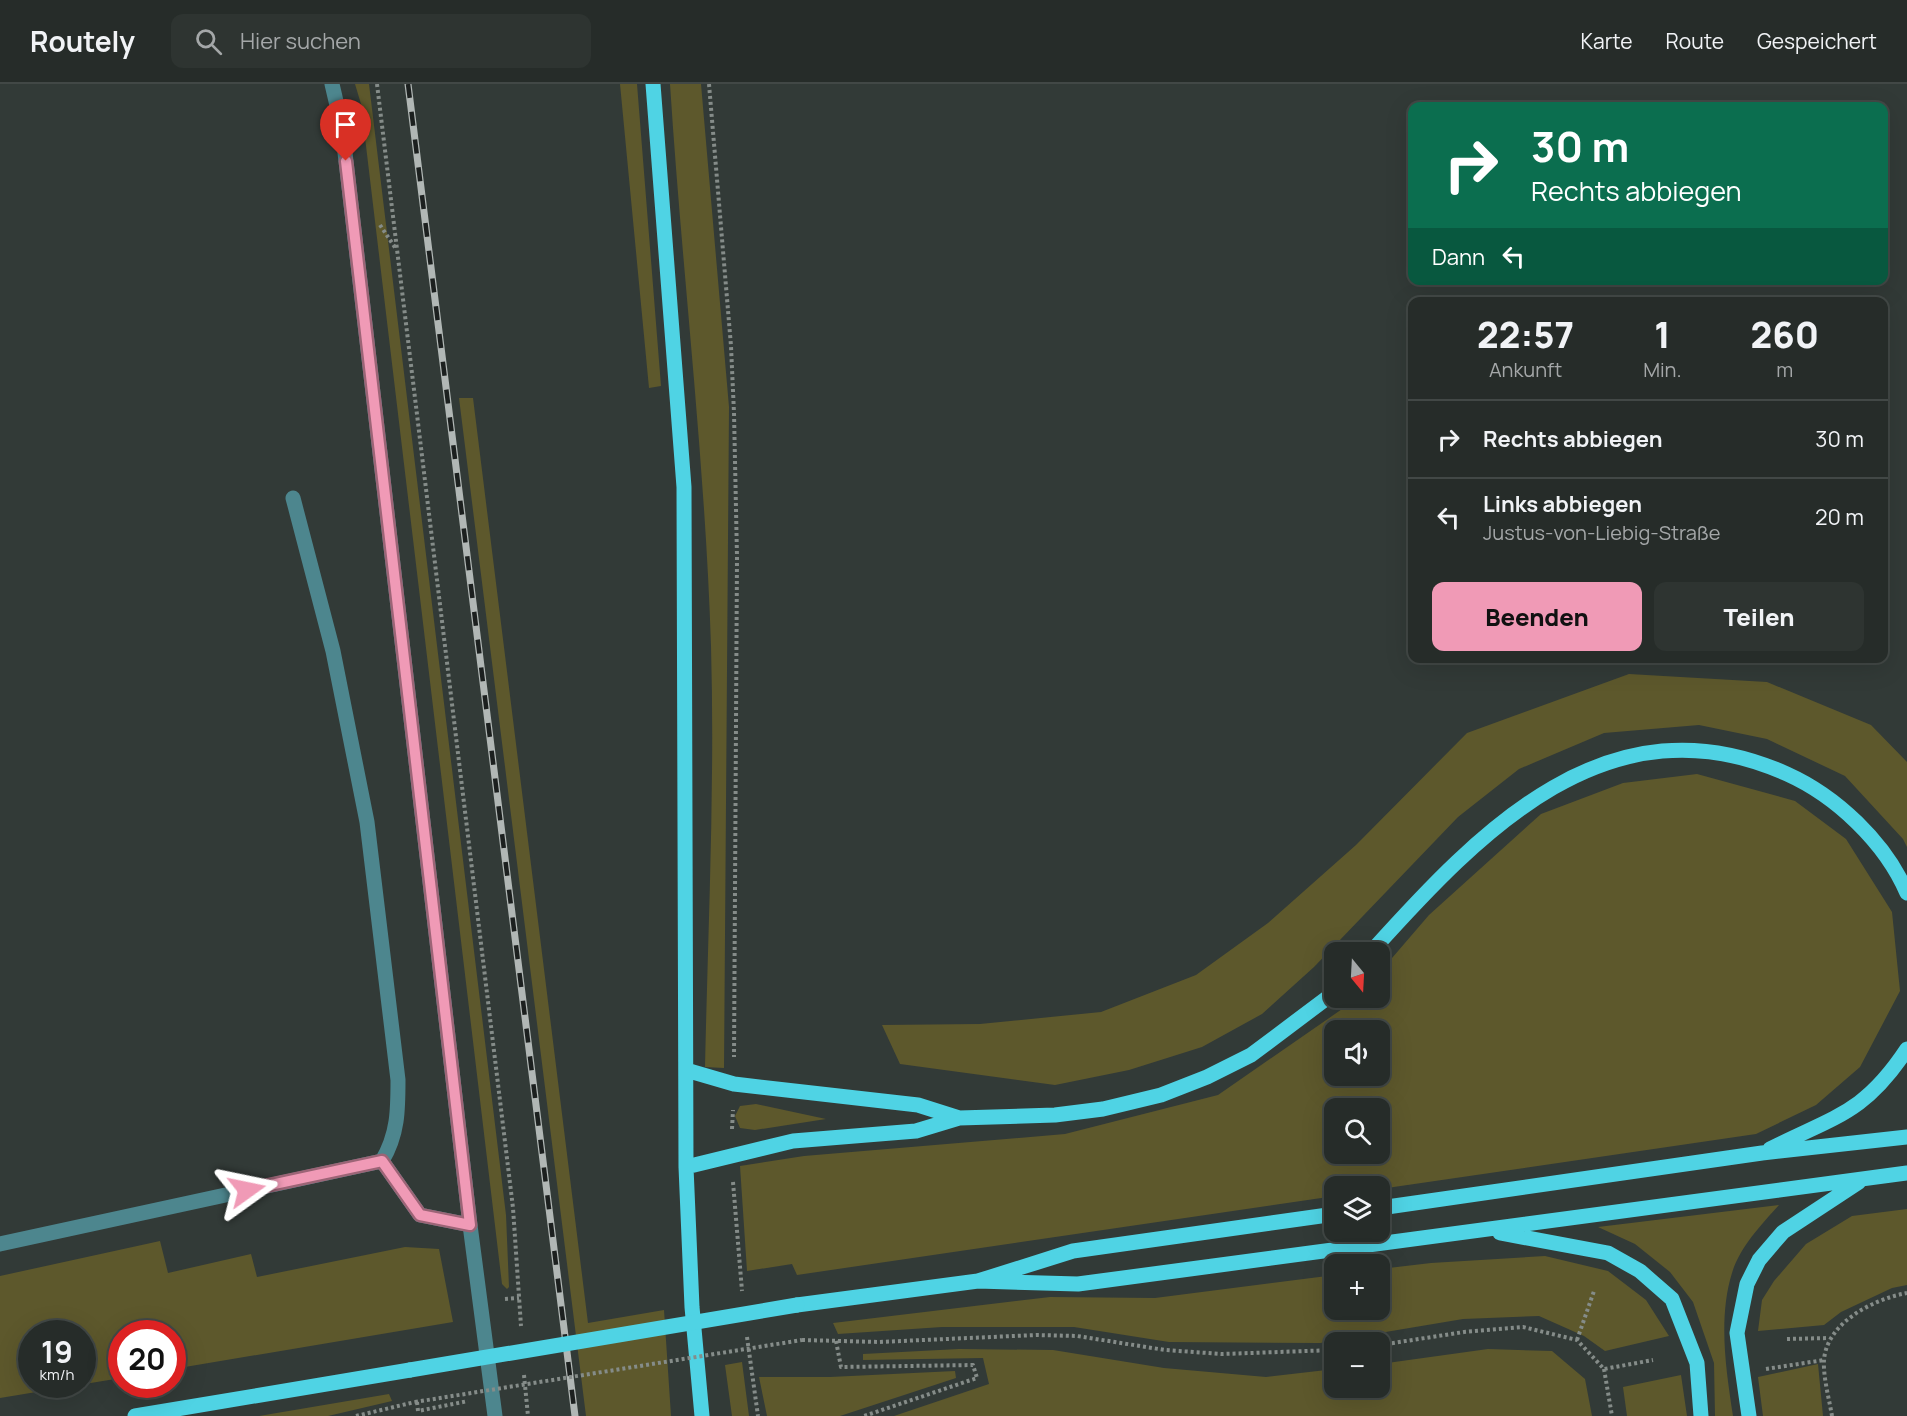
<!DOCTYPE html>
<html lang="de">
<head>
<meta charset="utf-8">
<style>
	body { margin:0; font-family:Manrope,sans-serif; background:#2e3431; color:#f1f3f6; height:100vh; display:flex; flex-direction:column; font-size:22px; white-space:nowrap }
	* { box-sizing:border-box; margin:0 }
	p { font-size:20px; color:#a4a7a8 }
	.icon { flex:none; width:33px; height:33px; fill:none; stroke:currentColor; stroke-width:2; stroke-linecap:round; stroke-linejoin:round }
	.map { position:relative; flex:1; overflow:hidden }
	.drawer { position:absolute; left:1408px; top:213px; width:480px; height:366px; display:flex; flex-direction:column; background:#262c29; border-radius:12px; box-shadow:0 6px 24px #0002,0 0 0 2px #424846 }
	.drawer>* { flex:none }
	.guide { position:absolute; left:1408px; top:18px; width:480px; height:183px; border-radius:12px; box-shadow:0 6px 24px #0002,0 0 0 2px #424846; background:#0b6e4f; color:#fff; overflow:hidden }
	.needle { width:39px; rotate:162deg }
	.controls { position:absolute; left:1324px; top:858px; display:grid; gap:12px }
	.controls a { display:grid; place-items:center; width:66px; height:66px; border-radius:12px; background:#262c29; box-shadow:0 6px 24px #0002,0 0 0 2px #424846; font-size:30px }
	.speed { position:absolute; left:18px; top:1236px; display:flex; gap:12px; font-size:30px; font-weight:700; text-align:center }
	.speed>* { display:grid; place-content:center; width:78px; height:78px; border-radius:50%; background:#262c29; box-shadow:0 6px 24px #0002,0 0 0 2px #424846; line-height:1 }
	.speed small { font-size:15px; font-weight:400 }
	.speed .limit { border:9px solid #d22; background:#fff; color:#111 }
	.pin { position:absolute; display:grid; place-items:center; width:51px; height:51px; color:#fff; margin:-62px -26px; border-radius:50% 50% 50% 0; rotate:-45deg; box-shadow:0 0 6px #0007 }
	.pin .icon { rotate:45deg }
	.me { position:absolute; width:66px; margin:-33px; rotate:78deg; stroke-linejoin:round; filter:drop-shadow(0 0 4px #0008) }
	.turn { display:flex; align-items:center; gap:21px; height:126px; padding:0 24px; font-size:27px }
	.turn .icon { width:78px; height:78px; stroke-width:2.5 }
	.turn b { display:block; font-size:42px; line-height:51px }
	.then { display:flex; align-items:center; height:57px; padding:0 24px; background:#0003; gap:12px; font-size:22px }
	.eta { display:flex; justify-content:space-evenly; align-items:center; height:102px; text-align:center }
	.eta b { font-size:36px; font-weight:800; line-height:42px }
	.button { display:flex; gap:12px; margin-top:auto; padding:12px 24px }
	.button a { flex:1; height:69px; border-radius:12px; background:#f09ab6; color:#111; font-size:24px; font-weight:800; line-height:69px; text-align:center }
	.button a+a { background:#2e3431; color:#f1f3f6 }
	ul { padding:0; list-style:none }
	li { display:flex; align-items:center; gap:18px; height:78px; padding:0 24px; border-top:2px solid #424846 }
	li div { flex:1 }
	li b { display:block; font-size:22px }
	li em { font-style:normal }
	header { display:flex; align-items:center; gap:36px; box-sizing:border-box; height:84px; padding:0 30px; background:#262c29; border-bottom:2px solid #424846 }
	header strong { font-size:28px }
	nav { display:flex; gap:33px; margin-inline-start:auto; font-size:21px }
	.search { width:420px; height:54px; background:#2e3431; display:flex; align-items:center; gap:15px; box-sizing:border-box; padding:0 21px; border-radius:12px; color:#a4a7a8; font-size:22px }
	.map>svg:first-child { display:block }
</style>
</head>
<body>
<header>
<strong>Routely</strong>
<div class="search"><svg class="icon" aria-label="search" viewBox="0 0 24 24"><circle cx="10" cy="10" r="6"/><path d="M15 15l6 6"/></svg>Hier suchen</div>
<nav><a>Karte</a><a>Route</a><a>Gespeichert</a></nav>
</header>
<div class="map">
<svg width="1907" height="1332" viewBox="0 0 1907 1332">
	<rect width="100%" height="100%" fill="#323a37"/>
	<path fill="#5d582c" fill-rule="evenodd" d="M 355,0 L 369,0 L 506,1131 L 509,1203 L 507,1205 L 502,1200 L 361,20 Z
		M 620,0 L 637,0 L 661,302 L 649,304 Z
		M 670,0 L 701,0 L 729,323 L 724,984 L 705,983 C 708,843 715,702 711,562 C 705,374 682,188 670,0 Z
		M 459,314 L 473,314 L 588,1239 L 664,1226 L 671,1332 L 586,1332 Z
		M 1629,590 L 1767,598 L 1871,641 L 1907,678 L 1907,763 L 1903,755 L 1845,692 L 1767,655 L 1699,641 L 1604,649 L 1519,685 L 1458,733 L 1314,883 L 1262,930 L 1202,963 L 1129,986 L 1055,1001 L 900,980 L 882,941 L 980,940 L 1101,928 L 1196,891 L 1268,839 L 1356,761 L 1467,649 Z
		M 1697,690 L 1795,717 L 1846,755 L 1892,828 L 1900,907 L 1860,983 L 1816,1021 L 1756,1050 L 1380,1105 L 1380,1102 L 1335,1102 L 1335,1112 L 797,1191 L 792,1180 L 747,1187 L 740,1082 L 804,1072 L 1065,1050 L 1218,1011 L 1358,914 L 1380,914 L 1380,888 L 1429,831 L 1541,730 L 1623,699 ZM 1335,946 L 1380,946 L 1380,992 L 1335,992 ZM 1380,1024 L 1380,1070 L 1335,1070 L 1335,1024 Z
		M 756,1020 L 826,1035 L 755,1046 L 740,1044 L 735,1032 L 740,1022 Z
		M 1779,1121 C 1761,1141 1740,1163 1732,1189 C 1718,1234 1726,1286 1733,1332 L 1715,1332 L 1714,1279 L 1693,1218 L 1670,1188 L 1635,1160 L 1598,1143 Z
		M 1907,1125 L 1907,1201 L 1892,1204 L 1841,1228 L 1824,1241 L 1758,1247 L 1762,1216 L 1774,1197 L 1806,1160 L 1852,1132 Z
		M 160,1157 L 168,1189 L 251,1170 L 257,1193 L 405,1163 L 439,1165 L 453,1238 L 173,1285 L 172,1250 L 122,1250 L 121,1294 L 0,1314 L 0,1192 ZM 32,1250 L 82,1250 L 82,1300 L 32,1300 Z
		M 1545,1172 L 1608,1187 L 1646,1216 L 1669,1252 L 1605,1267 L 1584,1252 L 1539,1232 L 1463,1235 L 1320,1259 L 1169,1258 L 1074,1243 L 942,1243 L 838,1250 L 833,1239 L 1050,1213 L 1155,1214 L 1335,1191 L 1335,1226 L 1380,1226 L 1380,1185 L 1431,1179 Z
		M 959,1265 L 1053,1266 L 1164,1284 L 1266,1293 L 1335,1285 L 1335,1304 L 1380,1304 L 1380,1280 L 1488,1265 L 1552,1267 L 1585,1295 L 1592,1332 L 894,1332 L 989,1300 L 983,1274 L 863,1276 L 863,1270 Z
		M 742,1278 L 749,1332 L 732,1332 L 725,1281 Z
		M 1818,1280 L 1823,1332 L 1763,1332 L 1758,1293 Z
		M 955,1287 L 956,1294 L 840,1332 L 767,1332 L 759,1293 L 830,1293 Z
		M 1681,1291 L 1687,1332 L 1627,1332 L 1623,1303 Z
		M 389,1310 L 392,1317 L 328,1332 L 259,1332 Z"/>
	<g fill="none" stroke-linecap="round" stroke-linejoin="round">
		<path stroke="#858c89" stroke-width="4" stroke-dasharray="3 3" stroke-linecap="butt" d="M 377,0 L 513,1124 L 521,1242
			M 709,0 L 731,262 L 734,329 L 737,473 L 734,973
			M 380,141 L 396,165
			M 732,1045 L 733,1026
			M 733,1098 L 742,1207
			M 505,1215 L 519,1214
			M 747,1253 L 758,1332
			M 1787,1255 L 1829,1254
			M 802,1256 L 879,1258 L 1036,1251 L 1077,1252 L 1165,1266 L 1222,1270 L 1335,1266
			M 1577,1256 L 1594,1207
			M 836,1257 L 841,1283 L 973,1281 L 977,1294 L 864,1332
			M 1380,1261 L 1464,1248 L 1523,1243 L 1577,1256 L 1604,1285 L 1653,1276
			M 1604,1285 L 1612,1332
			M 1766,1285 L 1824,1276
			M 524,1291 L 528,1332
			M 417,1318 L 418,1327 L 468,1317
			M 356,1332 L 415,1318
			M 1832,1332 C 1829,1314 1823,1293 1824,1276 C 1827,1238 1874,1215 1907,1209"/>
		<path stroke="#4d868e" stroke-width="15" d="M 332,0 L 342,43 L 470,1141 L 495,1332
			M 382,1077 L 420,1131 L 470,1141
			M 0,1160 L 382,1077 C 398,1050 398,1026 398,996 L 367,738 L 333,567 L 293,414"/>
		<path stroke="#4fd3e4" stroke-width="15" d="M 653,0 L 684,403 L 686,1083 L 692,1223 L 702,1332
			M 1371,868 C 1480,747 1609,610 1787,690 C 1836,712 1885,758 1907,809
			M 686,986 L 734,1000 L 918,1021 L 959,1034 L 1055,1031 L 1103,1025 L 1161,1011 L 1207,993 L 1251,971 L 1335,908
			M 1770,1065 C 1835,1032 1864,1030 1907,965
			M 686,1083 L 793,1057 L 916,1047 L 959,1034
			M 1380,1124 L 1762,1069 L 1907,1053
			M 1500,1149 L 1608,1169 L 1640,1187 L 1672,1215 L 1697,1279 L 1701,1332
			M 978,1197 L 1078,1200 L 1907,1089
			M 797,1221 L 978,1197 L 1073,1167 L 1335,1130
			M 135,1332 L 410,1286
			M 1749,1332 L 1737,1249 L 1747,1200 L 1759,1176 L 1783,1148 L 1859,1098"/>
		<g stroke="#b1b7b5" stroke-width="7">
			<path id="rail" d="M 408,0 L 575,1332"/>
		</g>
		<use href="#rail" stroke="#1c201f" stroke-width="4.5" stroke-dasharray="14" stroke-linecap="butt"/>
		<path stroke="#858c89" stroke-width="4" stroke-dasharray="3 3" stroke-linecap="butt" d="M 415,1318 L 802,1256"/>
		<path stroke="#4fd3e4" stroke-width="15" d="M 410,1286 L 797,1221"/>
	</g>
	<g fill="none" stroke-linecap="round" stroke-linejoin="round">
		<g stroke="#9c6476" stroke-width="15">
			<path id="route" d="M 247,1106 L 382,1077 L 420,1131 L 470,1141 L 346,77"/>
		</g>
		<use href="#route" stroke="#f09ab6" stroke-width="10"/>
	</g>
</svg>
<div class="controls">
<a><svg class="needle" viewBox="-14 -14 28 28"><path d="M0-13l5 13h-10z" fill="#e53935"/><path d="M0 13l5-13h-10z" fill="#a4a7a8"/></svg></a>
<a><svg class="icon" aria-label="sound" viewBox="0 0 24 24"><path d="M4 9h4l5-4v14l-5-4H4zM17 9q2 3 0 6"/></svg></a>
<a><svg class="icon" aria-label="search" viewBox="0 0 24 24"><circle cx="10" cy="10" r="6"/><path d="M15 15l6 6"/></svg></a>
<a><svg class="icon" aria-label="layers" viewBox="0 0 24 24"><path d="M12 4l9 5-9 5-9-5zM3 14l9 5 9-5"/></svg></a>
<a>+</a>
<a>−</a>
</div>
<div class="speed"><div>19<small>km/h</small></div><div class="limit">20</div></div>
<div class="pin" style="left:346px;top:77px;background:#d93025"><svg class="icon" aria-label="arrive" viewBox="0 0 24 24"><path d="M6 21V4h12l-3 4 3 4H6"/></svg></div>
<svg class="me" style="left:247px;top:1106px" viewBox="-20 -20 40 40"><path d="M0-17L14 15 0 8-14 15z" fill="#f09ab6" stroke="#fff" stroke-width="4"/></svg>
<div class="guide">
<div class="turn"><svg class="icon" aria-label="right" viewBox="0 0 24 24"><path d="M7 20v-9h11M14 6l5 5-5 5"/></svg><div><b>30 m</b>Rechts abbiegen</div></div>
<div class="then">Dann<svg class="icon" aria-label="left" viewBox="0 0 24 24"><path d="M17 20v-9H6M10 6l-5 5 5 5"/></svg></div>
</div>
<section class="drawer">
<div class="eta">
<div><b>22:57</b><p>Ankunft</p></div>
<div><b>1</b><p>Min.</p></div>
<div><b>260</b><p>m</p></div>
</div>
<ul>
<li><svg class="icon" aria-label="right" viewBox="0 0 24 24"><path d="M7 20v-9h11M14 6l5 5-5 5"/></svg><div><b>Rechts abbiegen</b></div><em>30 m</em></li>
<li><svg class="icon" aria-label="left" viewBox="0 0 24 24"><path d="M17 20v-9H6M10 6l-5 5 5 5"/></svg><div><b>Links abbiegen</b><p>Justus-von-Liebig-Straße</p></div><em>20 m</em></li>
</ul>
<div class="button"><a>Beenden</a><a>Teilen</a></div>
</section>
</div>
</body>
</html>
